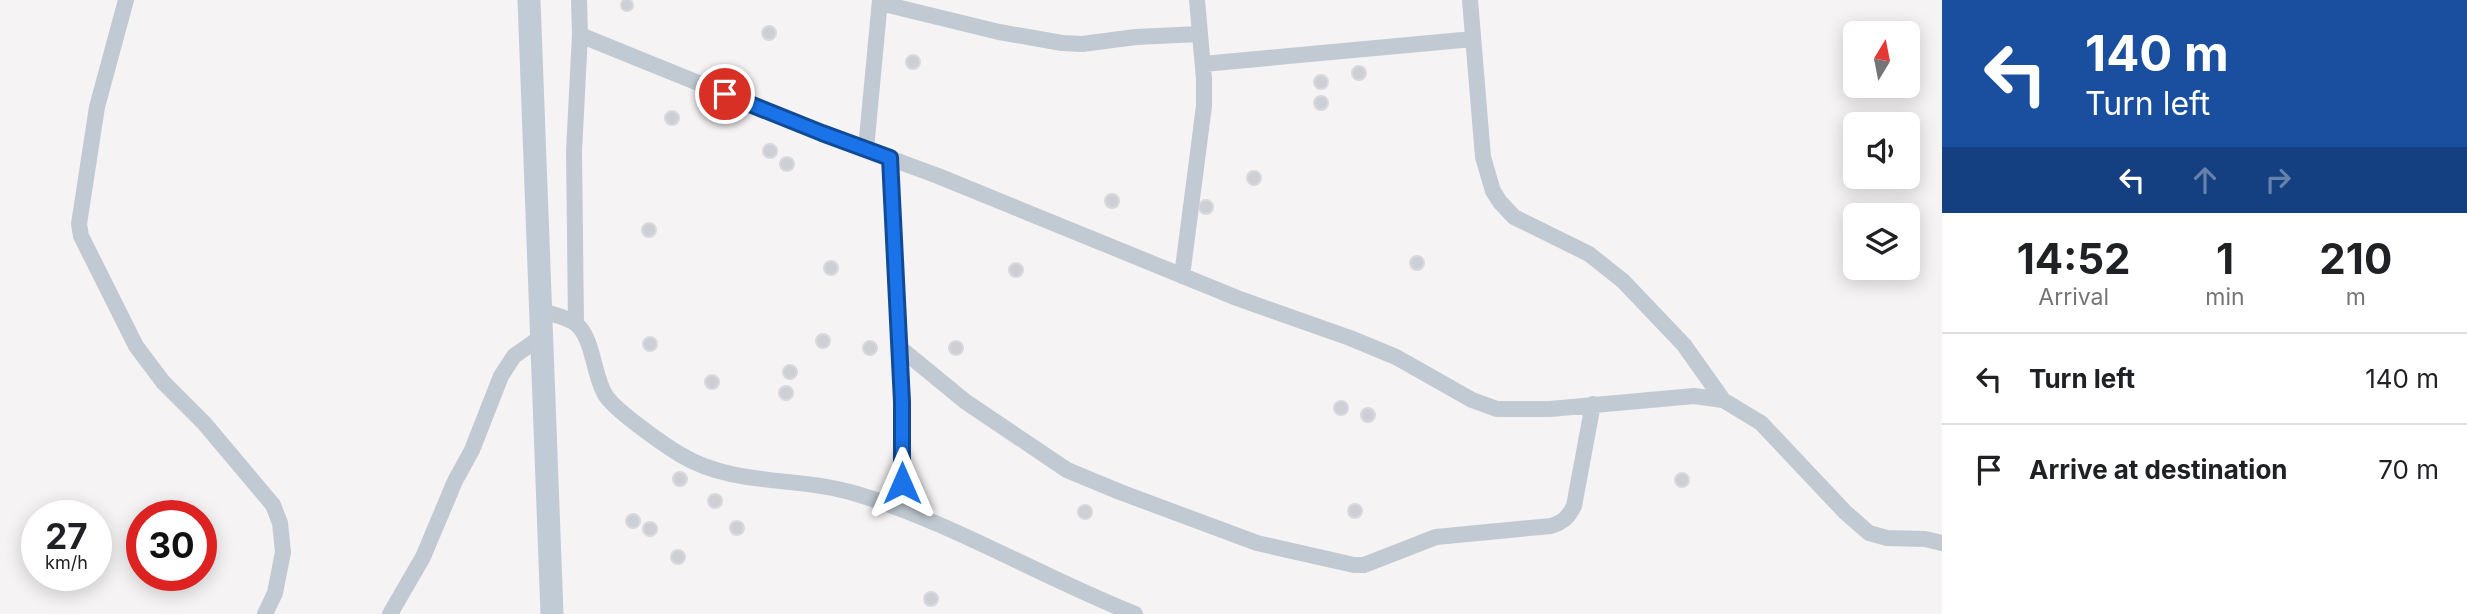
<!DOCTYPE html>
<html lang="en">
<head>
<meta charset="utf-8">
<style>
	body { margin:0; font-family:Inter,sans-serif; background:#f2f2f2; color:#202124; height:100vh; display:flex; flex-direction:column; font-size:26px; white-space:nowrap }
	* { box-sizing:border-box; margin:0 }
	p { font-size:23px; color:#757577 }
	.icon { flex:none; width:38px; height:38px; fill:none; stroke:currentColor; stroke-width:2; stroke-linecap:round; stroke-linejoin:round }
	.map { position:relative; flex:1; overflow:hidden }
	.drawer { display:flex; flex-direction:column; background:#fff; width:525px }
	.drawer>* { flex:none }
	.top-card { background:#1a4fa0; color:#fff; overflow:hidden }
	.needle { width:46px; rotate:10deg }
	.controls { position:absolute; left:1843px; top:21px; display:grid; gap:14px }
	.controls a { display:grid; place-items:center; width:77px; height:77px; border-radius:10px; background:#fff; box-shadow:0 4px 18px #0003; font-size:35px }
	.speed { position:absolute; left:21px; top:500px; display:flex; gap:14px; font-size:35px; font-weight:700; text-align:center }
	.speed>* { display:grid; place-content:center; width:91px; height:91px; border-radius:50%; background:#fff; box-shadow:0 4px 18px #0003; line-height:1 }
	.speed small { font-size:18px; font-weight:400 }
	.speed .limit { border:10px solid #d22; background:#fff; color:#111 }
	.pin { position:absolute; display:grid; place-items:center; width:60px; height:60px; color:#fff; margin:-30px; border:4px solid #fff; border-radius:50%; box-shadow:0 2px 7px #0007 }
	.me { position:absolute; width:77px; margin:-38px; rotate:0deg; stroke-linejoin:round; filter:drop-shadow(0 0 5px #0008) }
	.turn { display:flex; align-items:center; gap:24px; height:147px; padding:0 28px; font-size:32px }
	.turn .icon { width:91px; height:91px; stroke-width:2.5 }
	.turn b { display:block; font-size:49px; line-height:60px }
	.lanes { display:flex; align-items:center; height:66px; padding:0 28px; background:#0003; justify-content:center; gap:35px; direction:ltr }
	.lanes .off { opacity:.35 }
	.eta { display:flex; justify-content:space-evenly; align-items:center; height:119px; text-align:center }
	.eta b { font-size:42px; font-weight:700; line-height:49px }
	ul { padding:0; list-style:none }
	li { display:flex; align-items:center; gap:21px; height:91px; padding:0 28px; border-top:2px solid #e0e0e0 }
	li div { flex:1 }
	li b { display:block; font-size:26px }
	li em { font-style:normal }
	main { display:flex; flex:1; min-height:0 }
	.map>svg:first-child { display:block }
</style>
</head>
<body>
<main>
<div class="map">
<svg width="1942" height="614" viewBox="0 0 1942 614">
	<rect width="100%" height="100%" fill="#f5f3f3"/>
	<path fill="#cdcfd5" stroke="#d7d9de" stroke-width="2" d="M621 5a6 6 0 1 1 12 0a6 6 0 1 1-12 0Z
		M762 33a7 7 0 1 1 14 0a7 7 0 1 1-14 0Z
		M906 62a7 7 0 1 1 14 0a7 7 0 1 1-14 0Z
		M1352 73a7 7 0 1 1 14 0a7 7 0 1 1-14 0Z
		M1314 82a7 7 0 1 1 14 0a7 7 0 1 1-14 0Z
		M1314 103a7 7 0 1 1 14 0a7 7 0 1 1-14 0Z
		M665 118a7 7 0 1 1 14 0a7 7 0 1 1-14 0Z
		M763 151a7 7 0 1 1 14 0a7 7 0 1 1-14 0Z
		M780 164a7 7 0 1 1 14 0a7 7 0 1 1-14 0Z
		M1247 178a7 7 0 1 1 14 0a7 7 0 1 1-14 0Z
		M1105 201a7 7 0 1 1 14 0a7 7 0 1 1-14 0Z
		M1199 207a7 7 0 1 1 14 0a7 7 0 1 1-14 0Z
		M642 230a7 7 0 1 1 14 0a7 7 0 1 1-14 0Z
		M1410 263a7 7 0 1 1 14 0a7 7 0 1 1-14 0Z
		M824 268a7 7 0 1 1 14 0a7 7 0 1 1-14 0Z
		M1009 270a7 7 0 1 1 14 0a7 7 0 1 1-14 0Z
		M816 341a7 7 0 1 1 14 0a7 7 0 1 1-14 0Z
		M643 344a7 7 0 1 1 14 0a7 7 0 1 1-14 0Z
		M949 348a7 7 0 1 1 14 0a7 7 0 1 1-14 0Z
		M863 348a7 7 0 1 1 14 0a7 7 0 1 1-14 0Z
		M783 372a7 7 0 1 1 14 0a7 7 0 1 1-14 0Z
		M705 382a7 7 0 1 1 14 0a7 7 0 1 1-14 0Z
		M779 393a7 7 0 1 1 14 0a7 7 0 1 1-14 0Z
		M1334 408a7 7 0 1 1 14 0a7 7 0 1 1-14 0Z
		M1361 415a7 7 0 1 1 14 0a7 7 0 1 1-14 0Z
		M673 479a7 7 0 1 1 14 0a7 7 0 1 1-14 0Z
		M1675 480a7 7 0 1 1 14 0a7 7 0 1 1-14 0Z
		M708 501a7 7 0 1 1 14 0a7 7 0 1 1-14 0Z
		M1348 511a7 7 0 1 1 14 0a7 7 0 1 1-14 0Z
		M1078 512a7 7 0 1 1 14 0a7 7 0 1 1-14 0Z
		M626 521a7 7 0 1 1 14 0a7 7 0 1 1-14 0Z
		M730 528a7 7 0 1 1 14 0a7 7 0 1 1-14 0Z
		M643 529a7 7 0 1 1 14 0a7 7 0 1 1-14 0Z
		M671 557a7 7 0 1 1 14 0a7 7 0 1 1-14 0Z
		M924 599a7 7 0 1 1 14 0a7 7 0 1 1-14 0Z"/>
	<g fill="none" stroke-linecap="round" stroke-linejoin="round">
		<path stroke="#c1cad2" stroke-width="16" d="M 126,0 L 97,107 L 79,224 L 81,236 L 136,346 L 163,382 L 204,423 L 273,505 L 280,523 L 283,552 L 275,593 L 265,614
			M 1470,0 L 1483,157 L 1493,191 L 1500,202 L 1514,217 L 1589,254 L 1623,281 L 1684,345 L 1723,400
			M 880,3 L 999,32 L 1062,43 L 1082,44 L 1136,37 L 1199,34
			M 580,35 L 822,133 L 938,176 L 1237,298 L 1350,338 L 1396,357 L 1472,400 L 1497,409 L 1550,409 L 1694,396 L 1723,400 L 1761,423 L 1845,512 L 1869,533 L 1887,538 L 1925,539 L 1942,543
			M 1203,64 L 1473,39
			M 866,149 L 880,0
			M 890,157 L 902,402 L 903,510
			M 1182,276 L 1204,106 L 1204,79 L 1197,0
			M 540,310 C 551,314 566,317 575,323 C 594,337 593,377 606,396 C 616,411 664,445 681,455 C 734,487 800,476 857,494 C 953,523 1041,577 1135,614
			M 576,323 L 574,151 L 580,35 L 579,0
			M 900,348 L 966,402 L 1067,470 L 1120,492 L 1257,543 L 1354,565 L 1364,565 L 1436,537 L 1551,526 C 1563,522 1568,518 1574,506 L 1593,404
			M 390,614 L 423,557 L 455,481 L 472,450 L 501,376 L 514,356 L 541,337"/>
		<path stroke="#c1cbd6" stroke-width="23" d="M 529,0 L 552,614"/>
	</g>
	<g fill="none" stroke-linecap="round" stroke-linejoin="round">
		<g stroke="#114b97" stroke-width="18">
			<path id="route" d="M 725,94 L 822,133 L 890,158 L 902,402 L 902,483"/>
		</g>
		<use href="#route" stroke="#1a73e8" stroke-width="12"/>
	</g>
</svg>
<div class="controls">
<a><svg class="needle" viewBox="-14 -14 28 28"><path d="M0-13l5 13h-10z" fill="#e53935"/><path d="M0 13l5-13h-10z" fill="#757577"/></svg></a>
<a><svg class="icon" aria-label="sound" viewBox="0 0 24 24"><path d="M4 9h4l5-4v14l-5-4H4zM17 9q2 3 0 6"/></svg></a>
<a><svg class="icon" aria-label="layers" viewBox="0 0 24 24"><path d="M12 4l9 5-9 5-9-5zM3 14l9 5 9-5"/></svg></a>
</div>
<div class="speed"><div>27<small>km/h</small></div><div class="limit">30</div></div>
<div class="pin" style="left:725px;top:94px;background:#d93025"><svg class="icon" aria-label="arrive" viewBox="0 0 24 24"><path d="M6 21V4h12l-3 4 3 4H6"/></svg></div>
<svg class="me" style="left:902px;top:483px" viewBox="-20 -20 40 40"><path d="M0-17L14 15 0 8-14 15z" fill="#1a73e8" stroke="#fff" stroke-width="4"/></svg>
</div>
<section class="drawer">
<div class="top-card">
<div class="turn"><svg class="icon" aria-label="left" viewBox="0 0 24 24"><path d="M17 20v-9H6M10 6l-5 5 5 5"/></svg><div><b>140 m</b>Turn left</div></div>
<div class="lanes"><svg class="icon" aria-label="left" viewBox="0 0 24 24"><path d="M17 20v-9H6M10 6l-5 5 5 5"/></svg><svg class="icon off" aria-label="ahead" viewBox="0 0 24 24"><path d="M12 20V5M6 11l6-6 6 6"/></svg><svg class="icon off" aria-label="right" viewBox="0 0 24 24"><path d="M7 20v-9h11M14 6l5 5-5 5"/></svg></div>
</div>
<div class="eta">
<div><b>14:52</b><p>Arrival</p></div>
<div><b>1</b><p>min</p></div>
<div><b>210</b><p>m</p></div>
</div>
<ul>
<li><svg class="icon" aria-label="left" viewBox="0 0 24 24"><path d="M17 20v-9H6M10 6l-5 5 5 5"/></svg><div><b>Turn left</b></div><em>140 m</em></li>
<li><svg class="icon" aria-label="arrive" viewBox="0 0 24 24"><path d="M6 21V4h12l-3 4 3 4H6"/></svg><div><b>Arrive at destination</b></div><em>70 m</em></li>
</ul>
</section>
</main>
</body>
</html>
